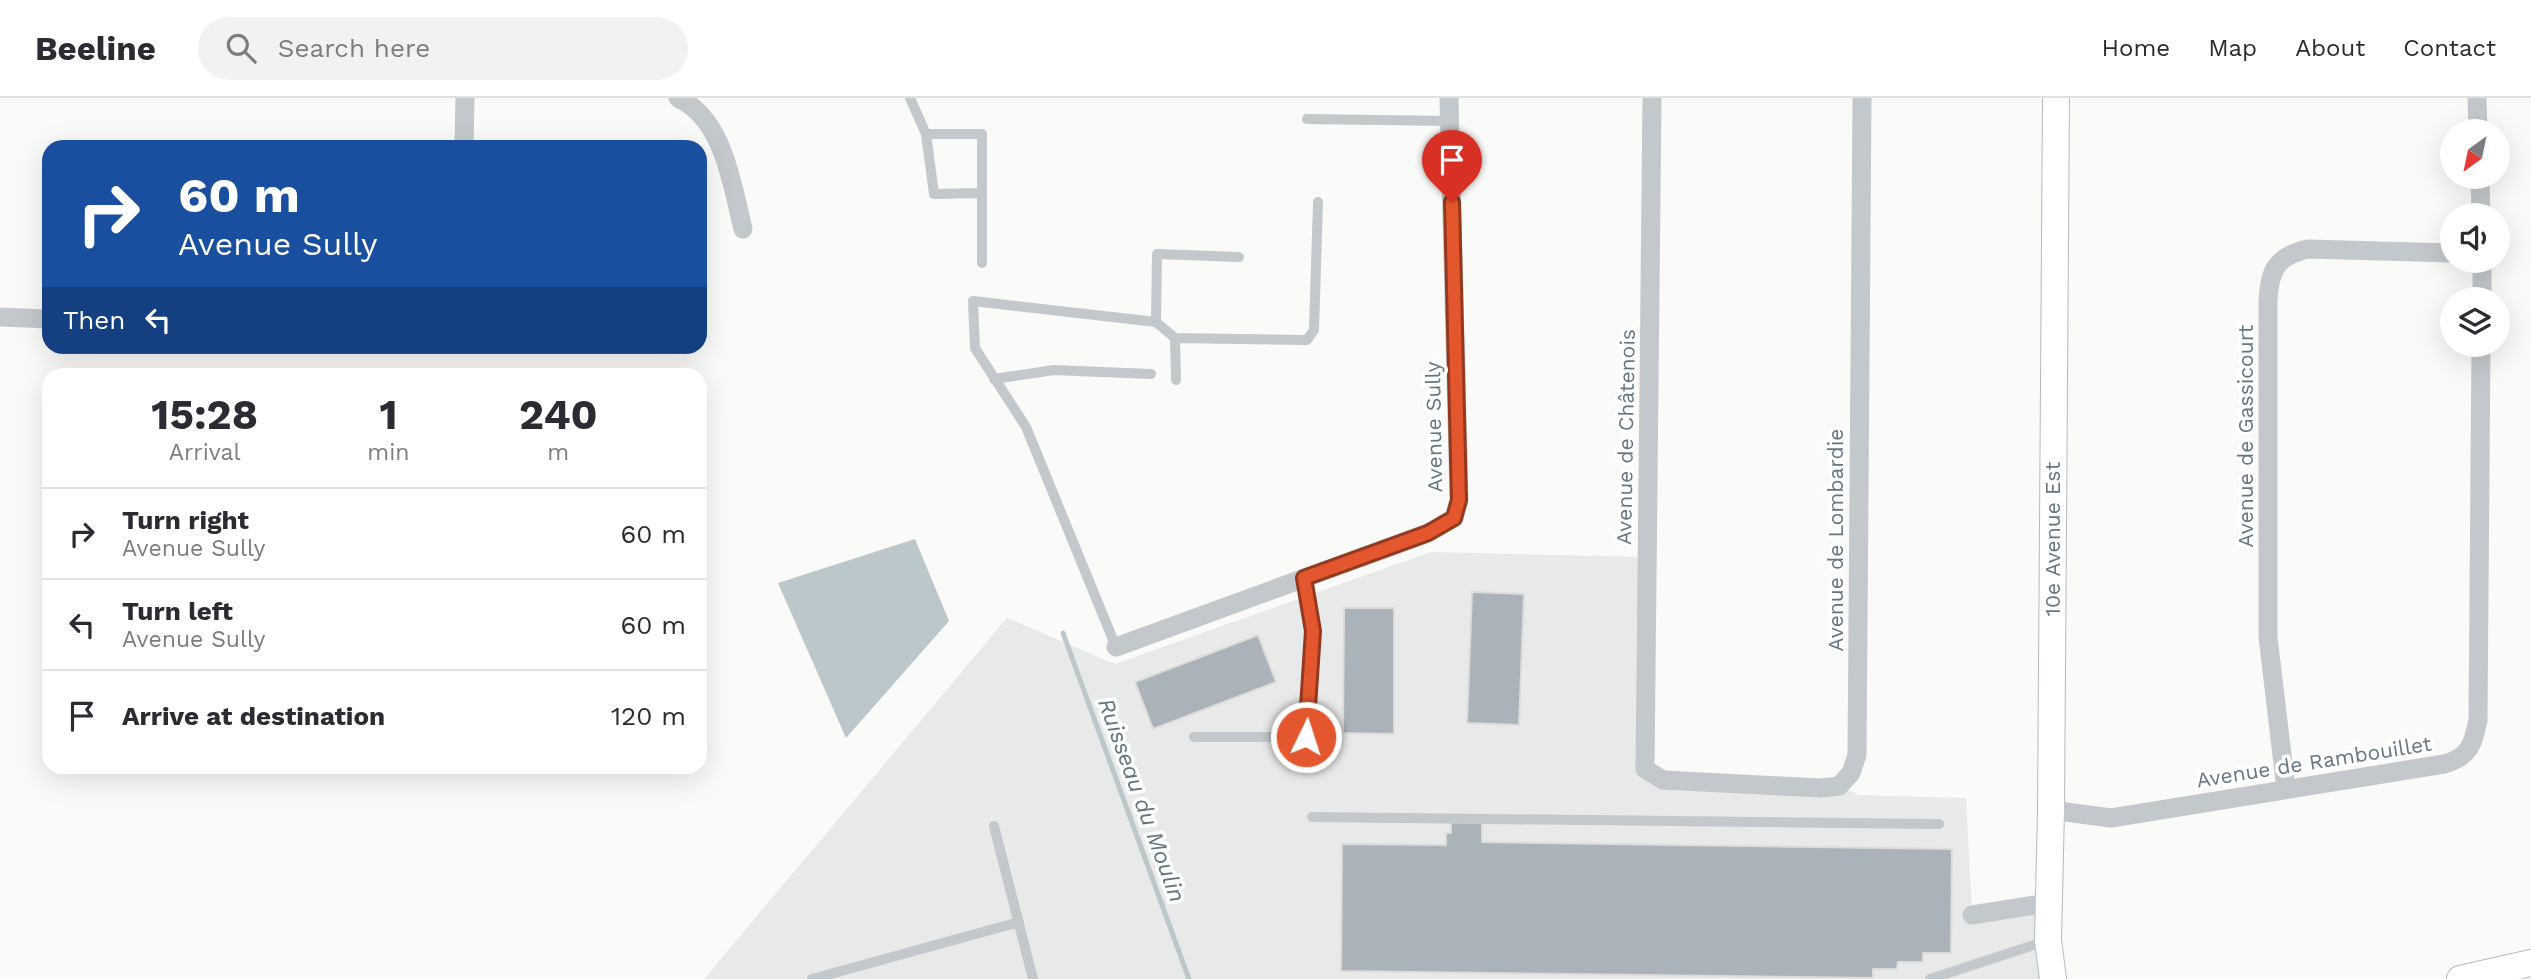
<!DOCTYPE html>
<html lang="en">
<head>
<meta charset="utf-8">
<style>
	body { margin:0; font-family:"Work Sans",sans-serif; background:#f2f2f3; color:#2b2b33; height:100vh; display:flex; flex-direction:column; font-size:26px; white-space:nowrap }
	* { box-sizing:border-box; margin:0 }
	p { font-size:23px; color:#7c7c81 }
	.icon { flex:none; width:38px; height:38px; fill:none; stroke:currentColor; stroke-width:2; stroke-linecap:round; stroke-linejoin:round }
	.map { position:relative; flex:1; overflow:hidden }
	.details { position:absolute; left:42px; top:270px; width:665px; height:406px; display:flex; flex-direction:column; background:#fff; border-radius:21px; box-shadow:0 7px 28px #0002 }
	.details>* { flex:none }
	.guide { position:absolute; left:42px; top:42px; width:665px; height:214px; border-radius:21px; box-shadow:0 7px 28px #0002; background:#1a4fa0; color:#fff; overflow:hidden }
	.needle { width:46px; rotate:213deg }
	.tools { position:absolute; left:2440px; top:21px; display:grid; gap:14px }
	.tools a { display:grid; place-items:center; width:70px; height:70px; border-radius:50%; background:#fff; box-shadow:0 7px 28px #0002; font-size:35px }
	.pin { position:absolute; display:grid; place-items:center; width:60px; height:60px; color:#fff; margin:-72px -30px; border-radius:50% 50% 50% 0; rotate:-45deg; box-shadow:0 0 7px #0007 }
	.pin .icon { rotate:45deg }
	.me { position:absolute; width:77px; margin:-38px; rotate:4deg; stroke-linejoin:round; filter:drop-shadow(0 0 5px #0008) }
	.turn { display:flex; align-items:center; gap:24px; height:147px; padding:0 21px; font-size:32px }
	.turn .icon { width:91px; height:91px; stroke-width:2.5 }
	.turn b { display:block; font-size:49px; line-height:60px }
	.then { display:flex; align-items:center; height:66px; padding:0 21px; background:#0003; gap:14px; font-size:26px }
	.eta { display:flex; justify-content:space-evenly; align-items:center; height:119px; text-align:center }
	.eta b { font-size:42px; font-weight:700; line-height:49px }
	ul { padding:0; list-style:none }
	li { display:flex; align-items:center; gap:21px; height:91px; padding:0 21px; border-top:2px solid #e1e1e2 }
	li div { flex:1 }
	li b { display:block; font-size:26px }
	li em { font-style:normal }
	header { display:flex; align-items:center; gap:42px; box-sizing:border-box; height:98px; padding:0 35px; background:#fff; border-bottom:2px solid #e1e1e2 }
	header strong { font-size:33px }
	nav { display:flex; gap:38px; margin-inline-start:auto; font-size:24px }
	.search { width:490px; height:63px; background:#f2f2f3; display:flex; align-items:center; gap:18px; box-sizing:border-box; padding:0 24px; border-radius:38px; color:#7c7c81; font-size:26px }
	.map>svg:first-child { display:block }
</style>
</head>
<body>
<header>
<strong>Beeline</strong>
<div class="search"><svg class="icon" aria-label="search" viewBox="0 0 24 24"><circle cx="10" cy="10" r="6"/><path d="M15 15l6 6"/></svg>Search here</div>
<nav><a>Home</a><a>Map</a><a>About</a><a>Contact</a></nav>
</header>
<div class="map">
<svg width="2531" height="881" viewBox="0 0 2531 881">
	<rect width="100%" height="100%" fill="#fafaf8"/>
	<path fill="#e8e9e9" d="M 1431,454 L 1647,459 L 1645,671 L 1839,688 L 1859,697 L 1966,700 L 1972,816 L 2048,805 L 2053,881 L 704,881 L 1007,520 L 1115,566 Z"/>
	<path fill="#bbc7cb" d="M 915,441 L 949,523 L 846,640 L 778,485 Z"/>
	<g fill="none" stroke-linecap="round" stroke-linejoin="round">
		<path stroke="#bbc7cb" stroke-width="5" d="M 1063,535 L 1189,881"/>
	</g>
	<path fill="#aab3b9" stroke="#dcdcda" stroke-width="2" d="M 1472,494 L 1524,496 L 1519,627 L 1467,625 Z
		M 1344,510 L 1394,510 L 1394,636 L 1343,635 Z
		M 1258,537 L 1276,584 L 1153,631 L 1135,584 Z
		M 1451,724 L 1482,725 L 1482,744 L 1952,751 L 1951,855 L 1923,855 L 1923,864 L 1898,864 L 1897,871 L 1873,871 L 1873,880 L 1341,873 L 1342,746 L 1446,747 L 1446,735 L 1451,735 Z"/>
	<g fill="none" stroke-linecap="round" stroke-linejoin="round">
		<g stroke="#b3babf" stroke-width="28">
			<path id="secondary" d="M 2053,881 L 2048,842 L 2051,712 L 2056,0
				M 2460,881 L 2531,865"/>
		</g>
		<path stroke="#c3c8cc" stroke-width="10" d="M 910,0 L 926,36 L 982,36 L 982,165
			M 1307,21 L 1450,23
			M 926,36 L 934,96 L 981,95
			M 1156,224 L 1157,156 L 1239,159
			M 1175,240 L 1176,282
			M 994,281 L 1054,272 L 1151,276
			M 1116,549 L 1026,329 L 975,250 L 973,203 L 1156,224 L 1175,240 L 1307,242 L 1314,232 L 1318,104
			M 1194,639 L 1306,639 L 1313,533 L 1304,480
			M 1312,719 L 1939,726
			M 994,728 L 1033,881
			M 812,881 L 1019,824
			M 1930,881 L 2046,843"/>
		<path stroke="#c3c8cc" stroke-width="19" d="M 678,0 C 724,21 732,87 743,131
			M 1652,0 L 1645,671 L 1663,682 L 1820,690 L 1839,688 L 1851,675 L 1857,657 L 1862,0
			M 2477,0 L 2478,33
			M 464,49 L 465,0
			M 2480,79 L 2481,117
			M 2482,201 L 2482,163
			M 0,219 L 49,221
			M 1116,549 L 1428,435 L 1454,420 L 1459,402 L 1449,0
			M 2286,691 L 2268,539 L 2268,204 C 2269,173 2276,158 2308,151 L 2452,155
			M 2051,712 L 2111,720 L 2444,666 C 2470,659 2473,646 2478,622 L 2481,247
			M 1972,817 L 2048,805"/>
		<use href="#secondary" stroke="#fff" stroke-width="26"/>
	</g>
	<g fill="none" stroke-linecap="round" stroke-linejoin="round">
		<g stroke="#94391e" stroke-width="18">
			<path id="route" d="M 1306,639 L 1313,533 L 1304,480 L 1428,435 L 1454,420 L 1459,402 L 1452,104"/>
		</g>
		<use href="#route" stroke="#e4572e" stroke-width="12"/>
	</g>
	<g text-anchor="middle" stroke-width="7" stroke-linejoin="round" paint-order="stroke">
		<g font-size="21" fill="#657683" stroke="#fff">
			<text transform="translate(1434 329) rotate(-91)" y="7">Avenue Sully</text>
			<text transform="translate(2246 338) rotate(-90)" y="7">Avenue de Gassicourt</text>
			<text transform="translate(1626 339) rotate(-89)" y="7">Avenue de Châtenois</text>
			<text transform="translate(2053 441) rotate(-90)" y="7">10e Avenue Est</text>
			<text transform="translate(1836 442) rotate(-90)" y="7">Avenue de Lombardie</text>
			<text transform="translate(2314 664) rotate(-9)" y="7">Avenue de Rambouillet</text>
		</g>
		<g font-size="23" font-style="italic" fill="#60757c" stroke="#fff">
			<text transform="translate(1142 702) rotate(70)" y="8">Ruisseau du Moulin</text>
		</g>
	</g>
</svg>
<div class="tools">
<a><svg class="needle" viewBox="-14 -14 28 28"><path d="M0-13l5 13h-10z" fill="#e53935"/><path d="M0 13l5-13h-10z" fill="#7c7c81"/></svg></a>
<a><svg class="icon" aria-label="sound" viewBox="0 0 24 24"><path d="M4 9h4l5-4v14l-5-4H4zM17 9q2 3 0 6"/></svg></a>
<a><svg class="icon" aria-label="layers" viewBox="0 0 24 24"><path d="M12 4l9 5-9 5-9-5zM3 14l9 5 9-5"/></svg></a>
</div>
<div class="pin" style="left:1452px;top:104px;background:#d93025"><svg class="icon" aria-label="arrive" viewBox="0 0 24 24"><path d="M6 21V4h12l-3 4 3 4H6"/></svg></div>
<svg class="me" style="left:1306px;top:639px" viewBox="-20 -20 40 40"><circle r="17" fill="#e4572e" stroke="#fff" stroke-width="3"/><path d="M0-11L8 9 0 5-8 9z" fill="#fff"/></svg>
<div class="guide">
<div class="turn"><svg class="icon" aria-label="right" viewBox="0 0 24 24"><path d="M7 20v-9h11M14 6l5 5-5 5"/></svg><div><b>60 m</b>Avenue Sully</div></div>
<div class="then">Then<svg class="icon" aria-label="left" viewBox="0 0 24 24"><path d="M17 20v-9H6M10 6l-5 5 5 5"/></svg></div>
</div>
<section class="details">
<div class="eta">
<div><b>15:28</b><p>Arrival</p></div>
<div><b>1</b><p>min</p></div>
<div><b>240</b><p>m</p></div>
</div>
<ul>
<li><svg class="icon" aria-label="right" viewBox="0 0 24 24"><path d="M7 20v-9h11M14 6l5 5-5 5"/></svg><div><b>Turn right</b><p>Avenue Sully</p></div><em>60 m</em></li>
<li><svg class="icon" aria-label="left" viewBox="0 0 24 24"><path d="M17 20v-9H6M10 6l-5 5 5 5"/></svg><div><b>Turn left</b><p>Avenue Sully</p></div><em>60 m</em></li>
<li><svg class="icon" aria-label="arrive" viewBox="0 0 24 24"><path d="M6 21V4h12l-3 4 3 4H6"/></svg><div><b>Arrive at destination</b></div><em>120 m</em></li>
</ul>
</section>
</div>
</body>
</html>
